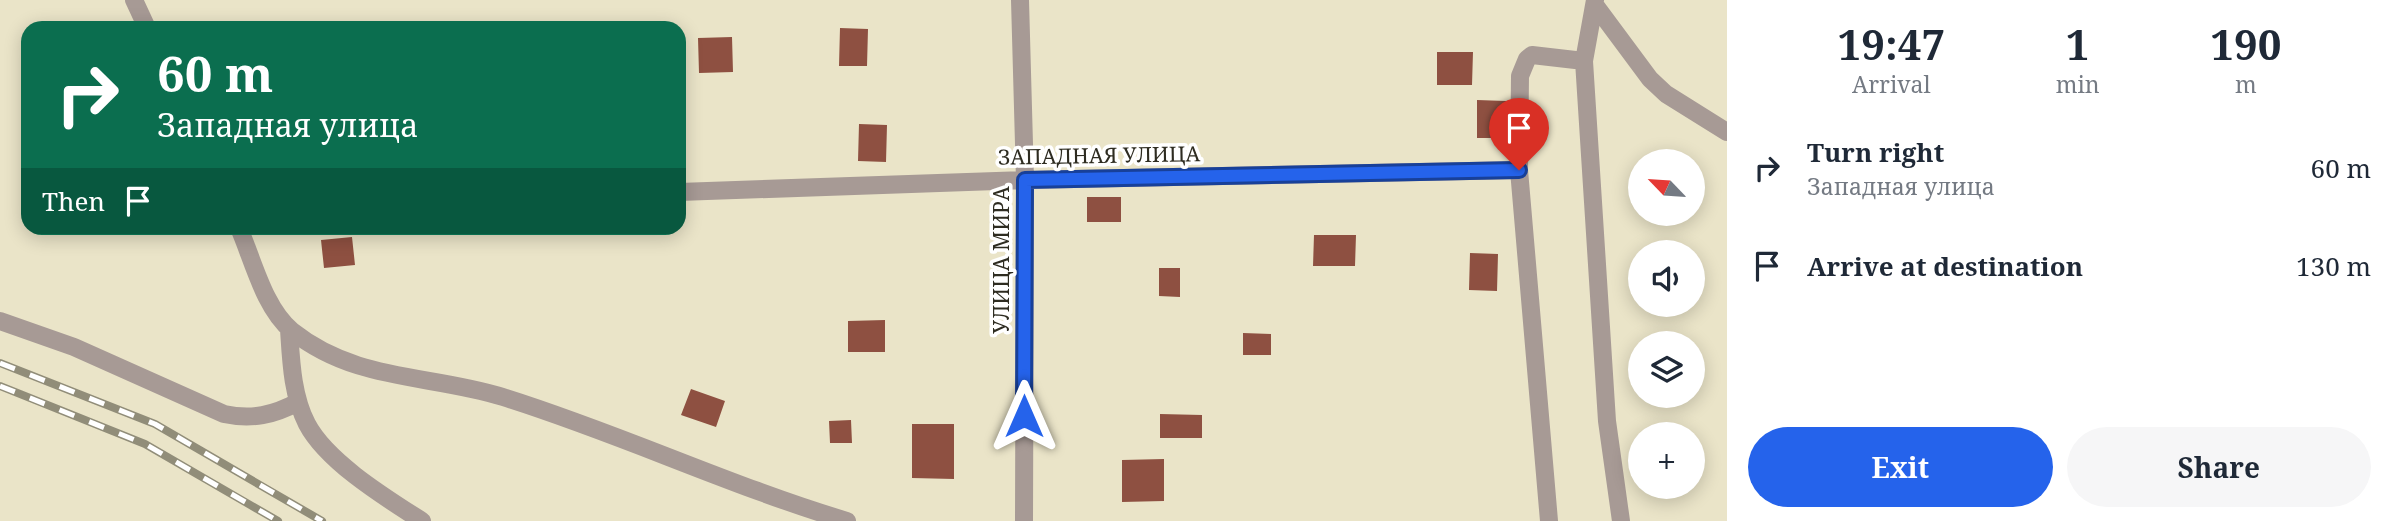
<!DOCTYPE html>
<html lang="en">
<head>
<meta charset="utf-8">
<style>
	body { margin:0; font-family:"Noto Serif",serif; background:#f6f6f7; color:#1f2937; height:100vh; display:flex; flex-direction:column; font-size:26px; white-space:nowrap }
	* { box-sizing:border-box; margin:0 }
	p { font-size:23px; color:#747a83 }
	.icon { flex:none; width:38px; height:38px; fill:none; stroke:currentColor; stroke-width:2; stroke-linecap:round; stroke-linejoin:round }
	.map { position:relative; flex:1; overflow:hidden }
	.drawer { display:flex; flex-direction:column; background:#fff; width:665px }
	.drawer>* { flex:none }
	.hud { position:absolute; left:21px; top:21px; width:665px; height:214px; border-radius:21px; box-shadow:0 4px 18px #0003; background:#0b6e4f; color:#fff; overflow:hidden }
	.needle { width:46px; rotate:295deg }
	.fabs { position:absolute; left:1628px; top:149px; display:grid; gap:14px }
	.fabs a { display:grid; place-items:center; width:77px; height:77px; border-radius:50%; background:#fff; box-shadow:0 4px 18px #0003; font-size:35px }
	.pin { position:absolute; display:grid; place-items:center; width:60px; height:60px; color:#fff; margin:-72px -30px; border-radius:50% 50% 50% 0; rotate:-45deg; box-shadow:0 0 7px #0007 }
	.pin .icon { rotate:45deg }
	.me { position:absolute; width:77px; margin:-38px; rotate:0deg; stroke-linejoin:round; filter:drop-shadow(0 0 5px #0008) }
	.turn { display:flex; align-items:center; gap:24px; height:147px; padding:0 21px; font-size:32px }
	.turn .icon { width:91px; height:91px; stroke-width:2.5 }
	.turn b { display:block; font-size:49px; line-height:60px }
	.then { display:flex; align-items:center; height:66px; padding:0 21px; background:#0003; gap:14px; font-size:26px }
	.eta { display:flex; justify-content:space-evenly; align-items:center; height:119px; text-align:center }
	.eta b { font-size:42px; font-weight:700; line-height:49px }
	.action { display:flex; gap:14px; margin-top:auto; padding:14px 21px }
	.action a { flex:1; height:80px; border-radius:42px; background:#2563eb; color:#fff; font-size:28px; font-weight:700; line-height:80px; text-align:center }
	.action a+a { background:#f6f6f7; color:#1f2937 }
	ul { padding:0; list-style:none }
	li { display:flex; align-items:center; gap:21px; height:98px; padding:0 21px }
	li div { flex:1 }
	li b { display:block; font-size:26px }
	li em { font-style:normal }
	main { display:flex; flex:1; min-height:0 }
	.map>svg:first-child { display:block }
</style>
</head>
<body>
<main>
<div class="map">
<svg width="1727" height="521" viewBox="0 0 1727 521">
	<rect width="100%" height="100%" fill="#eae4c8"/>
	<path fill="#8e5041" d="M 840,28 L 868,29 L 867,66 L 839,66 Z
		M 732,37 L 733,72 L 699,73 L 698,38 Z
		M 1437,52 L 1473,52 L 1472,85 L 1437,85 Z
		M 1477,100 L 1506,101 L 1505,138 L 1477,138 Z
		M 859,124 L 887,125 L 886,162 L 858,161 Z
		M 1087,197 L 1121,197 L 1121,222 L 1087,222 Z
		M 1314,235 L 1356,235 L 1355,266 L 1313,266 Z
		M 352,237 L 355,265 L 324,268 L 321,240 Z
		M 1470,253 L 1498,254 L 1497,291 L 1469,290 Z
		M 1159,268 L 1180,268 L 1180,297 L 1159,296 Z
		M 885,320 L 885,352 L 848,352 L 848,321 Z
		M 1243,333 L 1271,334 L 1271,355 L 1243,355 Z
		M 691,389 L 725,401 L 716,427 L 681,415 Z
		M 1160,414 L 1202,415 L 1202,438 L 1160,438 Z
		M 851,420 L 852,443 L 830,443 L 829,421 Z
		M 912,424 L 954,424 L 954,479 L 912,478 Z
		M 1164,459 L 1164,501 L 1122,502 L 1122,460 Z"/>
	<g fill="none" stroke-linecap="round" stroke-linejoin="round">
		<path stroke="#a79a95" stroke-width="18" d="M 134,0 L 147,28
			M 1020,0 L 1025,180 L 1024,521
			M 1595,0 L 1584,61 L 1607,421 L 1621,521
			M 1595,5 L 1650,79 L 1666,94 L 1727,132
			M 679,192 L 1025,180 L 1519,170
			M 239,228 C 253,260 264,308 292,331 C 356,382 430,374 503,397 C 619,433 730,486 847,521
			M 0,321 L 74,347 L 224,414 C 252,420 274,415 298,402
			M 289,329 C 291,360 292,395 307,424 C 327,462 386,498 422,521
			M 1549,521 L 1519,170 L 1520,76 L 1527,59 L 1532,55 L 1584,61"/>
		<g stroke="#918d79" stroke-width="8">
			<path id="rail" d="M 0,363 L 155,424 L 322,521
				M 0,386 L 145,444 L 278,521"/>
		</g>
		<use href="#rail" stroke="#fff" stroke-width="5" stroke-dasharray="16" stroke-linecap="butt"/>
	</g>
	<g fill="none" stroke-linecap="round" stroke-linejoin="round">
		<g stroke="#184099" stroke-width="18">
			<path id="route" d="M 1024,416 L 1025,180 L 1519,170"/>
		</g>
		<use href="#route" stroke="#2563eb" stroke-width="12"/>
	</g>
	<g text-anchor="middle" stroke-width="7" stroke-linejoin="round" paint-order="stroke">
		<g font-size="21" fill="#2e2c21" stroke="#fff">
			<text transform="translate(1099 156) rotate(-1)" y="7">ЗАПАДНАЯ УЛИЦА</text>
			<text transform="translate(1002 260) rotate(-90)" y="7">УЛИЦА МИРА</text>
		</g>
	</g>
</svg>
<div class="fabs">
<a><svg class="needle" viewBox="-14 -14 28 28"><path d="M0-13l5 13h-10z" fill="#e53935"/><path d="M0 13l5-13h-10z" fill="#747a83"/></svg></a>
<a><svg class="icon" aria-label="sound" viewBox="0 0 24 24"><path d="M4 9h4l5-4v14l-5-4H4zM17 9q2 3 0 6"/></svg></a>
<a><svg class="icon" aria-label="layers" viewBox="0 0 24 24"><path d="M12 4l9 5-9 5-9-5zM3 14l9 5 9-5"/></svg></a>
<a>+</a>
</div>
<div class="pin" style="left:1519px;top:170px;background:#d93025"><svg class="icon" aria-label="arrive" viewBox="0 0 24 24"><path d="M6 21V4h12l-3 4 3 4H6"/></svg></div>
<svg class="me" style="left:1024px;top:416px" viewBox="-20 -20 40 40"><path d="M0-17L14 15 0 8-14 15z" fill="#2563eb" stroke="#fff" stroke-width="4"/></svg>
<div class="hud">
<div class="turn"><svg class="icon" aria-label="right" viewBox="0 0 24 24"><path d="M7 20v-9h11M14 6l5 5-5 5"/></svg><div><b>60 m</b>Западная улица</div></div>
<div class="then">Then<svg class="icon" aria-label="arrive" viewBox="0 0 24 24"><path d="M6 21V4h12l-3 4 3 4H6"/></svg></div>
</div>
</div>
<section class="drawer">
<div class="eta">
<div><b>19:47</b><p>Arrival</p></div>
<div><b>1</b><p>min</p></div>
<div><b>190</b><p>m</p></div>
</div>
<ul>
<li><svg class="icon" aria-label="right" viewBox="0 0 24 24"><path d="M7 20v-9h11M14 6l5 5-5 5"/></svg><div><b>Turn right</b><p>Западная улица</p></div><em>60 m</em></li>
<li><svg class="icon" aria-label="arrive" viewBox="0 0 24 24"><path d="M6 21V4h12l-3 4 3 4H6"/></svg><div><b>Arrive at destination</b></div><em>130 m</em></li>
</ul>
<div class="action"><a>Exit</a><a>Share</a></div>
</section>
</main>
</body>
</html>
